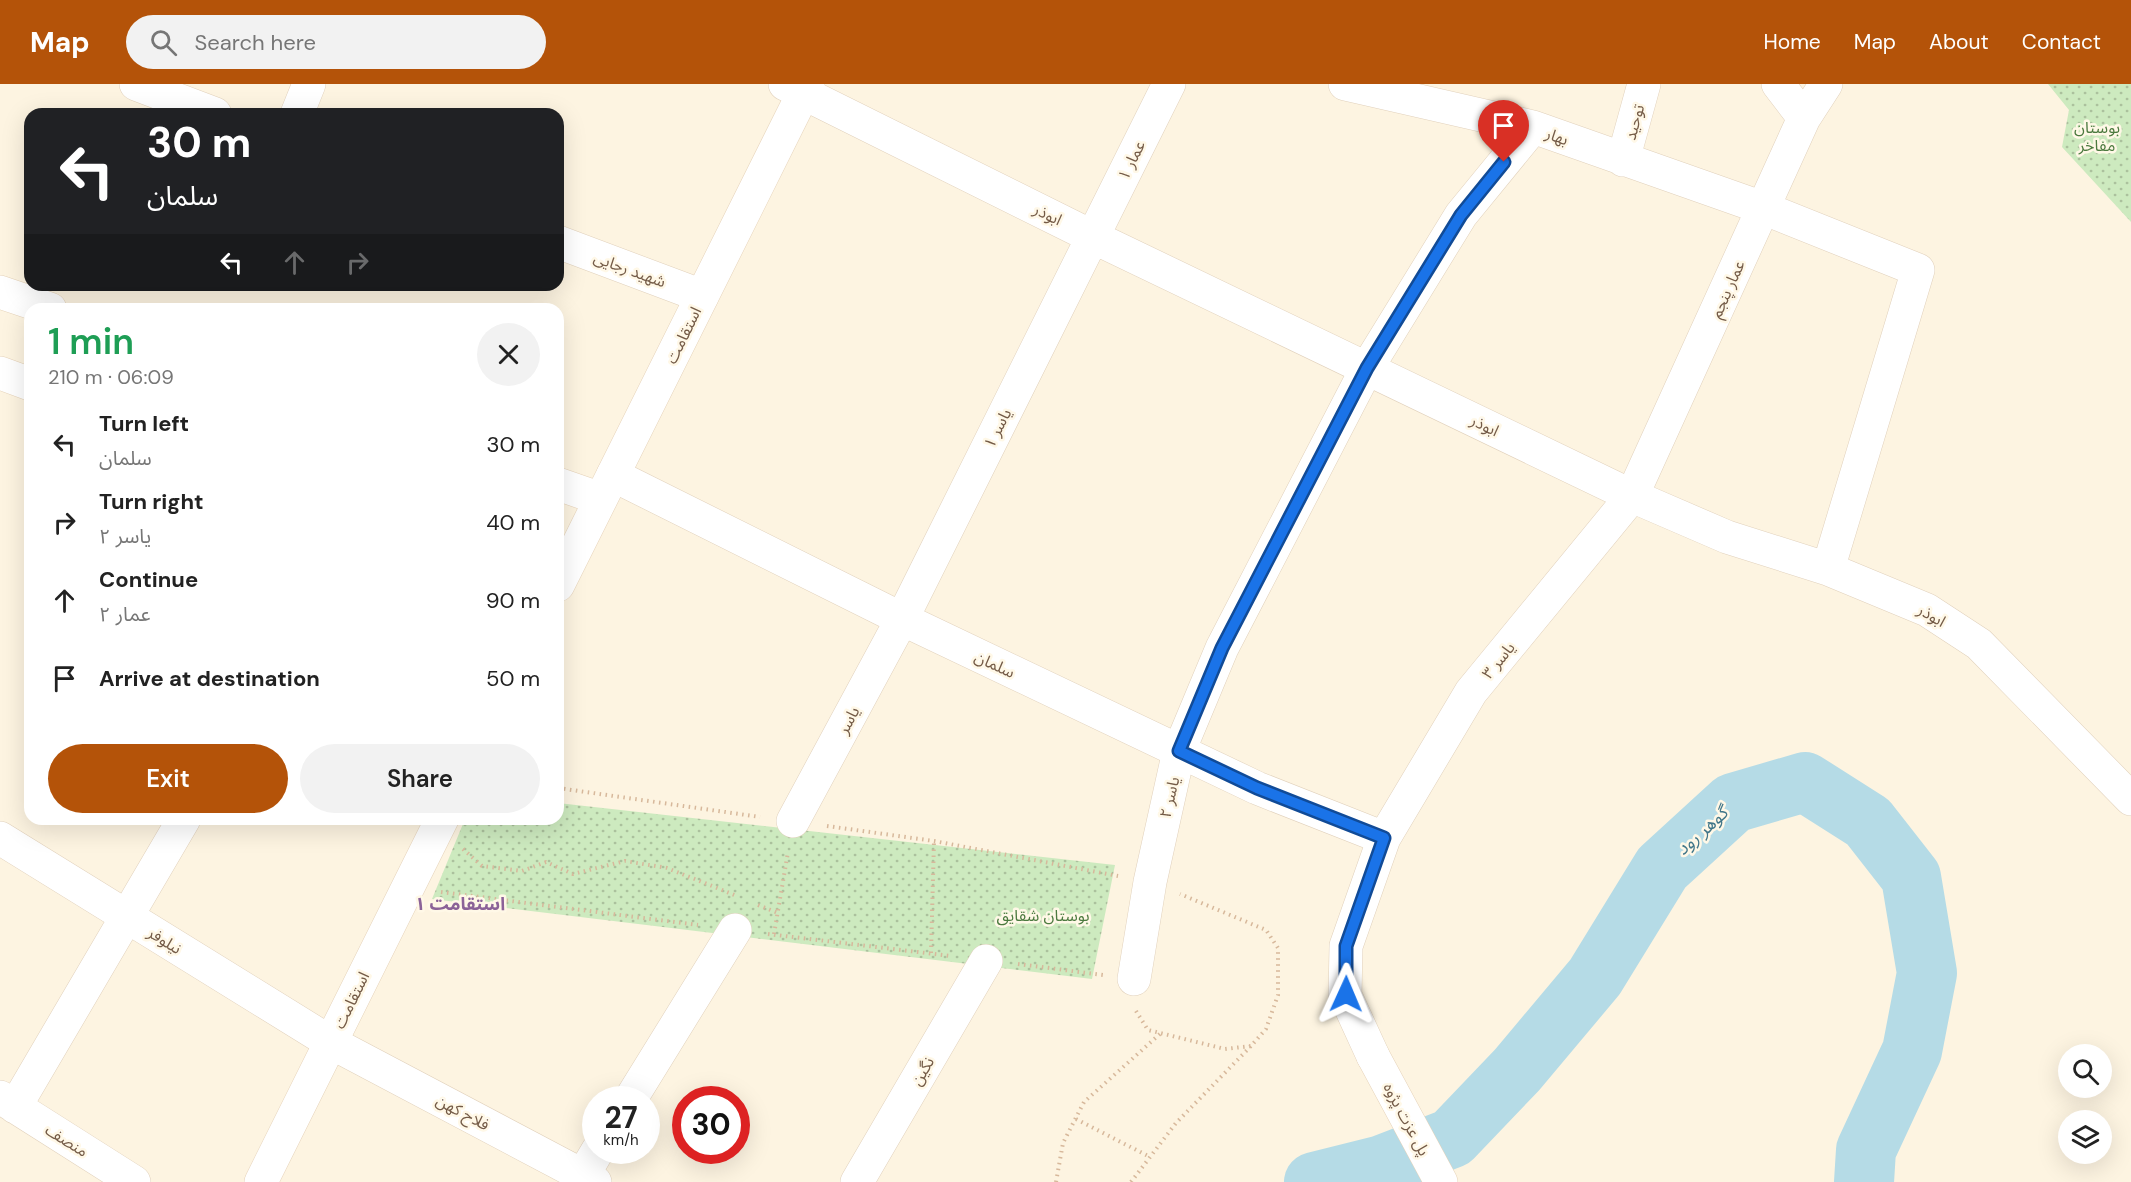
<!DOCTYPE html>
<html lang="en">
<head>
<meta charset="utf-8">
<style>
	body { margin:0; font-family:"DM Sans","Noto Sans Arabic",sans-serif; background:#f2f2f2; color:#222; height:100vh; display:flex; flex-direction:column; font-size:22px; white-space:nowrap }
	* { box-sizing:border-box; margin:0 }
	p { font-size:20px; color:#767676 }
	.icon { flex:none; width:33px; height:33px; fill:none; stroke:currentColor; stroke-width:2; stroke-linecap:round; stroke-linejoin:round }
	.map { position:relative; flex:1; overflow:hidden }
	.details { position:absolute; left:24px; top:219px; width:540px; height:522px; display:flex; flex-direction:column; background:#fff; border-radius:18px; box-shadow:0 6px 24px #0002 }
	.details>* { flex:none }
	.top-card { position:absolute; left:24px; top:24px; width:540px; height:183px; border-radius:18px; box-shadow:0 6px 24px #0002; background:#202124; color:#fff; overflow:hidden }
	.controls { position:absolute; left:2058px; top:960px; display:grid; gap:12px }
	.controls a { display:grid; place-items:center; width:54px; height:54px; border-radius:50%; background:#fff; box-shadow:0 6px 24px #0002; font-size:30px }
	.speed { position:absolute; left:582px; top:1002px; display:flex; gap:12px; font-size:30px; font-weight:700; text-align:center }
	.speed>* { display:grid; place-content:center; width:78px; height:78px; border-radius:50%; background:#fff; box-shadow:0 6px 24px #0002; line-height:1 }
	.speed small { font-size:15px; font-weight:400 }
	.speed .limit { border:9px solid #d22; background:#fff; color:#111 }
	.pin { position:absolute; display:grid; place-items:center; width:51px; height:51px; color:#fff; margin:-62px -26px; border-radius:50% 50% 50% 0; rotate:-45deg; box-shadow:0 0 6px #0007 }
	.pin .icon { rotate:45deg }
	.me { position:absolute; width:66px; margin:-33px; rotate:1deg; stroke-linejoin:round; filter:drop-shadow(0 0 4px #0008) }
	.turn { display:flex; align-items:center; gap:21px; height:126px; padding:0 24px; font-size:27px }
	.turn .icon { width:78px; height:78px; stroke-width:2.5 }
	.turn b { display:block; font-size:42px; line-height:51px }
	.lanes { display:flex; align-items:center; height:57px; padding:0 24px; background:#0003; justify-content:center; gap:30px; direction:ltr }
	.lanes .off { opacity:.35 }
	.round { display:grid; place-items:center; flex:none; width:63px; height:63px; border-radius:32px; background:#f2f2f2 }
	.headline { display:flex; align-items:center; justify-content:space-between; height:102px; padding:0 24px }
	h1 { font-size:36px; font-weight:600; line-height:45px; color:#1e9e55 }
	.primary-button { display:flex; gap:12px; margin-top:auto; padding:12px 24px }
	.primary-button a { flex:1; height:69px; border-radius:36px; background:#b45309; color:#fff; font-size:24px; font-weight:600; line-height:69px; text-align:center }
	.primary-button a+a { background:#f2f2f2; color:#222 }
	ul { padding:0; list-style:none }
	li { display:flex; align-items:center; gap:18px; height:78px; padding:0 24px }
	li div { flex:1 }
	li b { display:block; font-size:22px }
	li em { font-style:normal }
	header { display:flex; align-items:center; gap:36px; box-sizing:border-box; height:84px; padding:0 30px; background:#b45309; color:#fff }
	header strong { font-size:28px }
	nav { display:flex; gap:33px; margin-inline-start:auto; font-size:21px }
	.search { width:420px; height:54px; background:#f2f2f2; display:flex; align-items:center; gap:15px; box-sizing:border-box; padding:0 21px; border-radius:33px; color:#767676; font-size:22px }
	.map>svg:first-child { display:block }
</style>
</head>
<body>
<header>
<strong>Map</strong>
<div class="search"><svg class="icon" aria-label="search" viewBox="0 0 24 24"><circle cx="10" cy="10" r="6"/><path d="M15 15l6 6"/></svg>Search here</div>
<nav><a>Home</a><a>Map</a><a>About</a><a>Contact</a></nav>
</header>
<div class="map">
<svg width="2131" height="1098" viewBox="0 0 2131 1098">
	<defs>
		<pattern id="park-dots" width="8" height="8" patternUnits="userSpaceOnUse" patternTransform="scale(1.5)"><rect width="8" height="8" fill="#cdeabf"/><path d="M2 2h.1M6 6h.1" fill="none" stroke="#abc19d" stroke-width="1.8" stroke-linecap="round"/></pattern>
	</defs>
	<rect width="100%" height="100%" fill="#fdf4e1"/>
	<path fill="url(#park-dots)" d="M 2048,0 L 2131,0 L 2131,138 L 2062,63 L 2069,26 Z
		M 558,719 L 1115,781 L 1092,895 L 432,815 L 465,735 L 558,735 Z"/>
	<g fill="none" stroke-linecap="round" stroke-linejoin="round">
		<path stroke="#b5dbe6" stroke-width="60" d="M 1314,1098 L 1382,1081 L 1452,1054 L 1517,986 L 1595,893 L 1662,784 L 1733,719 L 1805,698 L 1868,738 L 1911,793 L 1927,889 L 1912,967 L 1866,1066 L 1864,1098"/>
		<g stroke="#e1d1bc" stroke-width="34">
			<path id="street" d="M 136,0 L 215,30
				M 785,0 L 1093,153 L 1632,412 L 1727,453 L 1828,485 L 1927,526 L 1979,560 L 2131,715
				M 1345,0 L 1533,43 L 1763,124 L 1918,186 L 1828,485
				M 1778,0 L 1804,34
				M 297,30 L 309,0
				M 1623,76 L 1644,0
				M 558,158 L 702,212
				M 613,391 L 902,535 L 1257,704 L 1384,754
				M 793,737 L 902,535 L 1169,0
				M 0,754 L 330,958 L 595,1098
				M 1134,895 L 1150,798 L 1179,667 L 1222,564 L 1367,284 L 1461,131 L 1533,43
				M 1373,972 L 1345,911 L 1346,862 L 1384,754 L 1471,608 L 1632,412 L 1804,34 L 1826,0
				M 0,1013 L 134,1098
				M 630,1016 L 735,846
				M 15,1023 L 184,735
				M 579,1098 L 598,1066
				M 857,1098 L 986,877"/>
		</g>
		<g stroke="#e6d3ba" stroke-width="34">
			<path id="secondary" d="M 0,208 L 50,225
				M 0,289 L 30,300
				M 558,400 L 601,415
				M 558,501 L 808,0
				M 1373,972 L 1441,1098
				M 261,1098 L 442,735"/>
		</g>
		<path stroke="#d7b89b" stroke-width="4" stroke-dasharray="1.5 4.5" stroke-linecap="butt" d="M 558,704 L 760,733
			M 827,742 L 934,757 L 1118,792
			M 463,765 L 482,782 L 522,787 L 546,778 L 573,790 L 625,777 L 667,784 L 737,812
			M 441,808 L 698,841
			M 758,821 L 778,829
			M 768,850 L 951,872
			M 774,850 L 788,768
			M 931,869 L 934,757
			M 1018,880 L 1103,891
			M 1136,927 L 1148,946 L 1225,965 L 1251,962 L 1266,945 L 1278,911 L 1278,864 L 1266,846 L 1180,810
			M 1076,1035 L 1150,1073
			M 1056,1098 L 1063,1059 L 1084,1018 L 1160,950
			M 1131,1098 L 1176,1039 L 1251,962"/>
		<use href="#street" stroke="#fff" stroke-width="33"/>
		<use href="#secondary" stroke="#fff" stroke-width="33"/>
	</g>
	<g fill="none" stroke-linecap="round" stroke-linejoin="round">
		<g stroke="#114b97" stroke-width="15">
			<path id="route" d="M 1346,910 L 1346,862 L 1384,754 L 1257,704 L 1179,667 L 1222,564 L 1367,284 L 1461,131 L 1504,78"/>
		</g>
		<use href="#route" stroke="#1a73e8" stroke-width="10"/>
	</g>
	<g text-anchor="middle" stroke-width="5" stroke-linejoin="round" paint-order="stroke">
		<g font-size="16" fill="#745b47" stroke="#fff8e7">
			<text transform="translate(1634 38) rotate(-75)" y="6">توحید</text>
			<text transform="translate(1557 52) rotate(20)" y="6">بهار</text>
			<text transform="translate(1131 76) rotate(-64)" y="6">عمار ۱</text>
			<text transform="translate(1048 130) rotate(26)" y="6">ابوذر</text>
			<text transform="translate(630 185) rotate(20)" y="6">شهید رجایی</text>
			<text transform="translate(1727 205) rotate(-66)" y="6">عمار پنجم</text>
			<text transform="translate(683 251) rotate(-64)" y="6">استقامت</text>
			<text transform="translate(1485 341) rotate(26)" y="6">ابوذر</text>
			<text transform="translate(997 344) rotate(-63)" y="6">یاسر ۱</text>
			<text transform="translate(1932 531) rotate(30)" y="6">ابوذر</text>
			<text transform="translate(1498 576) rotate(-51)" y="6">یاسر ۳</text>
			<text transform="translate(995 580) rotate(25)" y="6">سلمان</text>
			<text transform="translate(848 636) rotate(-62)" y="6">یاسر</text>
			<text transform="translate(1169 713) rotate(-77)" y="6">یاسر ۲</text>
			<text transform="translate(165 856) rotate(32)" y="6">نیلوفر</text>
			<text transform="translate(351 916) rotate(-64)" y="6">استقامت</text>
			<text transform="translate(922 987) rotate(-60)" y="6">نگین</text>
			<text transform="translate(463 1028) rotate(28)" y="6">فلاح کهن</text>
			<text transform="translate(1407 1035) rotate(62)" y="6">پل عزت پژوه</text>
			<text transform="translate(67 1056) rotate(32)" y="6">منصف</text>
		</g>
		<g font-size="16" fill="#4c7a3f" stroke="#fff8e7">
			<text x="2097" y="49">بوستان<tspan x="2097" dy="18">مفاخر</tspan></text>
			<text x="1043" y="837">بوستان شقایق</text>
		</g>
		<g font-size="18" font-style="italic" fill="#417689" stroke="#fff8e7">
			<text transform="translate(1702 747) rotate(-42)" y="6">گوهر رود</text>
		</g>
		<g font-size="18" font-weight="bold" fill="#8b6298" stroke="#fff8e7">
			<text x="460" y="826">استقامت ۱</text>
		</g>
	</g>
</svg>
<div class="controls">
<a><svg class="icon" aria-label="search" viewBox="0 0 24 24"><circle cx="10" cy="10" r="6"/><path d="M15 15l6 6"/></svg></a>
<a><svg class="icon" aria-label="layers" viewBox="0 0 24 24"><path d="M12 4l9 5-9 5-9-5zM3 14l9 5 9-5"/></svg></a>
</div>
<div class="speed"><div>27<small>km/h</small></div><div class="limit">30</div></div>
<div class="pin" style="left:1504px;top:78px;background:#d93025"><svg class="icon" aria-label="arrive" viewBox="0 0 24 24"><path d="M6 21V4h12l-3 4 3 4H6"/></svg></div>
<svg class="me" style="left:1346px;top:910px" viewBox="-20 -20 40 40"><path d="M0-17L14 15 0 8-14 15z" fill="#1a73e8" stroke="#fff" stroke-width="4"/></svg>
<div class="top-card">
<div class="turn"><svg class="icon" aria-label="left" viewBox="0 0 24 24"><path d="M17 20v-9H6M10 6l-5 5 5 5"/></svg><div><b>30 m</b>سلمان</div></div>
<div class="lanes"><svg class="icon" aria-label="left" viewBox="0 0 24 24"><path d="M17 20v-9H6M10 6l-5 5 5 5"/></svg><svg class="icon off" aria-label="ahead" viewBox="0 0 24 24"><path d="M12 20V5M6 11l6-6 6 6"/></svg><svg class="icon off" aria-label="right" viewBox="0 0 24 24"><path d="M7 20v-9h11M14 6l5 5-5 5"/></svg></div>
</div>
<section class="details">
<div class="headline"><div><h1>1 min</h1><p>210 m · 06:09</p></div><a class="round"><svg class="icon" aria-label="close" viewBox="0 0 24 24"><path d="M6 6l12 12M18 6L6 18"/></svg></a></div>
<ul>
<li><svg class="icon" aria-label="left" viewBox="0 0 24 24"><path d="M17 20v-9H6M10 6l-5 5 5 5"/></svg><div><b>Turn left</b><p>سلمان</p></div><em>30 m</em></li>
<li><svg class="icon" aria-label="right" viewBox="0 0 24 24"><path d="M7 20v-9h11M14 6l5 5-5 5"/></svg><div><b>Turn right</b><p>یاسر ۲</p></div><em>40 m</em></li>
<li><svg class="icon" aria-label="ahead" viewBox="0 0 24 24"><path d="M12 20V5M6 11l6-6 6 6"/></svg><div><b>Continue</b><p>عمار ۲</p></div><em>90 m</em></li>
<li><svg class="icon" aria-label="arrive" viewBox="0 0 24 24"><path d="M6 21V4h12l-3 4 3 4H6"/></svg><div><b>Arrive at destination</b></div><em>50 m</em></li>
</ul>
<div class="primary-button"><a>Exit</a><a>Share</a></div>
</section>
</div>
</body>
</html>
